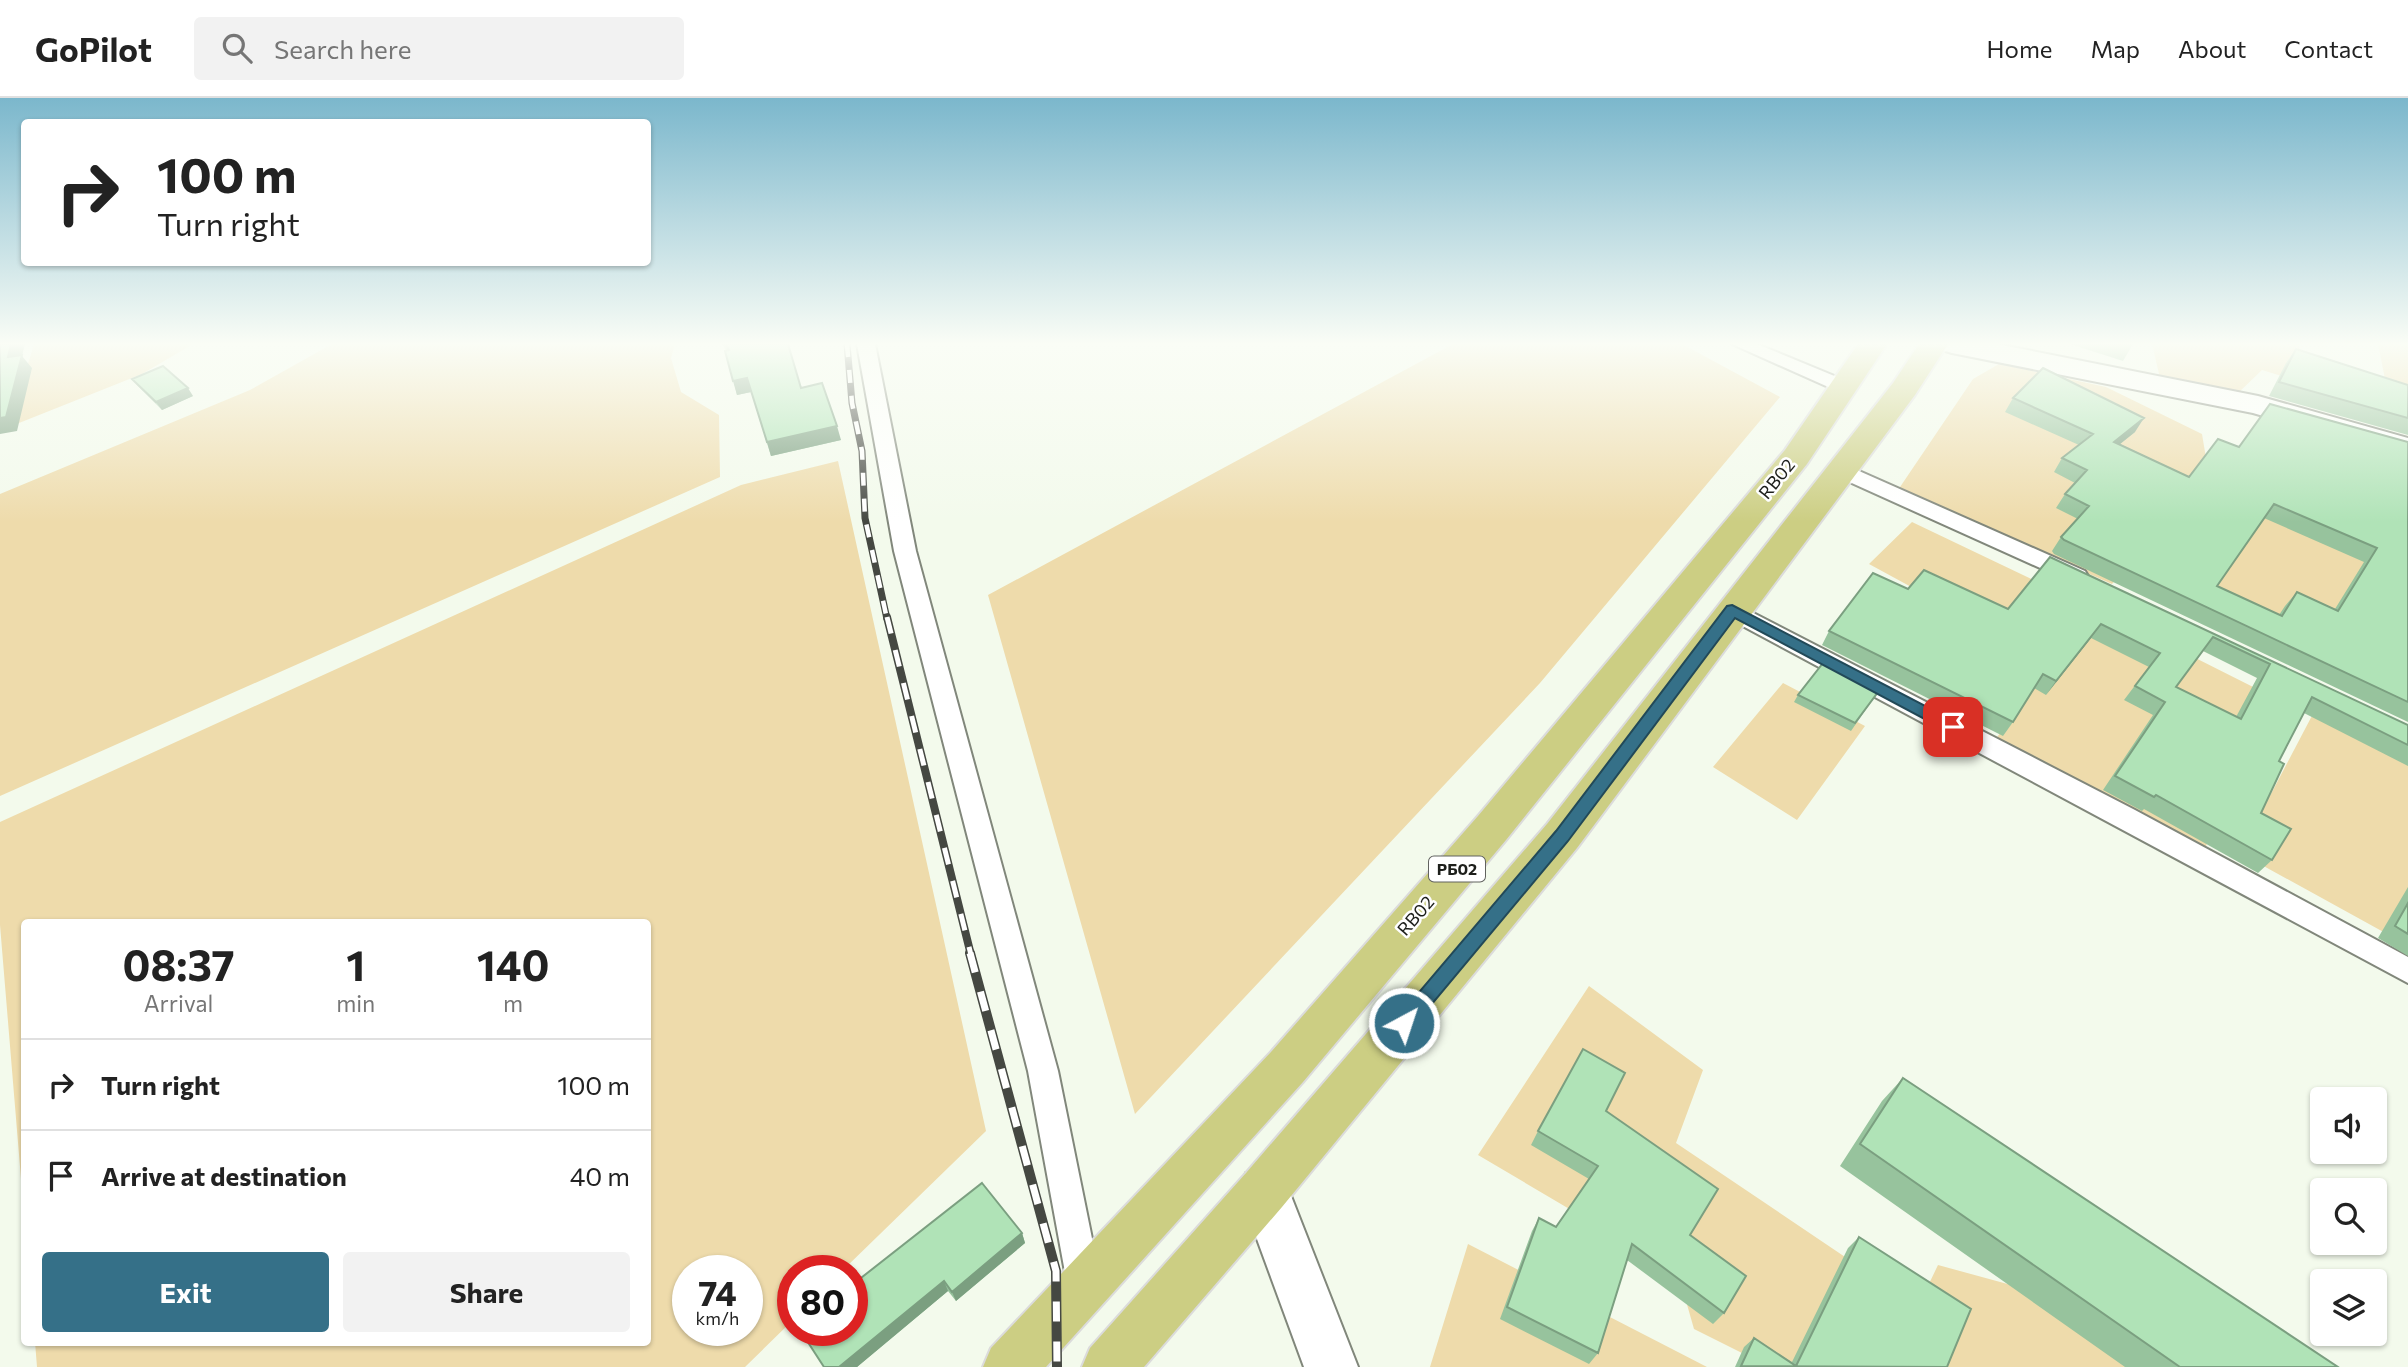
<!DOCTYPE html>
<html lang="en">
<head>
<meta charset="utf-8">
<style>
	body { margin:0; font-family:Commissioner,sans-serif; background:#f2f2f2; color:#222; height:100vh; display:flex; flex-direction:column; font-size:26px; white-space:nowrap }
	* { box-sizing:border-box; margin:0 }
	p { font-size:23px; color:#767676 }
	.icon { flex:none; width:38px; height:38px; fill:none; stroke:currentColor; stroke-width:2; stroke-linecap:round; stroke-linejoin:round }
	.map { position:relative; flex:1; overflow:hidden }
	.drawer { position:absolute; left:21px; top:821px; width:630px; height:427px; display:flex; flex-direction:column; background:#fff; border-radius:7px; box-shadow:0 2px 5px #0004 }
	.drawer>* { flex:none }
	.banner { position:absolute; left:21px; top:21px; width:630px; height:147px; border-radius:7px; box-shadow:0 2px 5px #0004; background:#fff; color:#222; overflow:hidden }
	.buttons { position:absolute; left:2310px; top:989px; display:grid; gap:14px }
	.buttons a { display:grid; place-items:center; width:77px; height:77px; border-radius:7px; background:#fff; box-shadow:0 2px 5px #0004; font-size:35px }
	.speed { position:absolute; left:672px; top:1157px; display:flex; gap:14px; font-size:35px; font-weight:700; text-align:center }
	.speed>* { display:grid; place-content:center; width:91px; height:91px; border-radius:50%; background:#fff; box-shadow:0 2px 5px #0004; line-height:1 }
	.speed small { font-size:18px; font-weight:400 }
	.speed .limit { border:10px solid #d22; background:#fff; color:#111 }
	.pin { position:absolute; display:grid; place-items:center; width:60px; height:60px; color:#fff; margin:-30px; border-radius:14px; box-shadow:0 4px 10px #0006 }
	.me { position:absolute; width:77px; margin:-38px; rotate:40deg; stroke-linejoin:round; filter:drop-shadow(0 0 5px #0008) }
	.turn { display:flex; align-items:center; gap:24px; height:147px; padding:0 21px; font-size:32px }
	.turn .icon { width:91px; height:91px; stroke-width:2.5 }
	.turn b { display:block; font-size:49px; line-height:60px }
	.eta { display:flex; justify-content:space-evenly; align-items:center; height:119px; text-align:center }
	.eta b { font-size:42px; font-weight:700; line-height:49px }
	.button { display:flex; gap:14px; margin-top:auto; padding:14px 21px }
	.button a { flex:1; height:80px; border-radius:7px; background:#357088; color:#fff; font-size:28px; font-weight:700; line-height:80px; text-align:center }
	.button a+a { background:#f2f2f2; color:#222 }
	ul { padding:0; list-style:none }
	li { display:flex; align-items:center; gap:21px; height:91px; padding:0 21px; border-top:2px solid #e0e0e0 }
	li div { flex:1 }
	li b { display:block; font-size:26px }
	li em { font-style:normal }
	header { display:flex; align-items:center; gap:42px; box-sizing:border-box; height:98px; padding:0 35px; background:#fff; border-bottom:2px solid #e0e0e0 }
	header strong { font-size:33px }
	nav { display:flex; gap:38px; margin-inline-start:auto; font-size:24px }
	.search { width:490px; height:63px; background:#f2f2f2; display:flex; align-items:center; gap:18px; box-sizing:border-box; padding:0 24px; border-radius:7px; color:#767676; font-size:26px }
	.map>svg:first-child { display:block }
</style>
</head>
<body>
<header>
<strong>GoPilot</strong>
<div class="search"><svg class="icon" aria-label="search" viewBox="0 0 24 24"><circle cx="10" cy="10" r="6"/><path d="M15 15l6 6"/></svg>Search here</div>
<nav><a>Home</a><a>Map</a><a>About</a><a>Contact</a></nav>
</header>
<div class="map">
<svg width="2408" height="1269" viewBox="0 0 2408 1269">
	<rect width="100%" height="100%" fill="#f3faec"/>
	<path fill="#eedbab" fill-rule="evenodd" d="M 34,246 L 193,246 L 142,276 L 9,329 Z
		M 332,246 L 675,246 L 671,260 L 681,294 L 719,317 L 720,379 L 0,698 L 0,396 L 250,292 Z
		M 1453,246 L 1682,246 L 1780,299 L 1540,585 L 1135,1016 L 988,497 Z
		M 2152,246 L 2299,246 L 2304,285 L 2262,272 L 2236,297 L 2160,280 Z
		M 2378,246 L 2408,246 L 2408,305 L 2387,291 Z
		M 1999,266 L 2106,289 L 2202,336 L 2209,378 L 2112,486 L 1898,392 L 1973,281 Z
		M 2287,346 L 2408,370 L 2408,612 L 2166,495 Z
		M 838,363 L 986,1033 L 843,1172 L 793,1172 L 793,1222 L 745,1269 L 37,1269 L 35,1244 L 648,1244 L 648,824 L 24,824 L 24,1117 L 0,827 L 0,724 L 741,387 ZM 688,1172 L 747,1172 L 747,1232 L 688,1232 Z
		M 1912,424 L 2071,500 L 2038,558 L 1869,466 Z
		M 2094,509 L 2277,601 L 2204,752 L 1992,646 Z
		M 1783,585 L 1865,628 L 1797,722 L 1713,669 Z
		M 2315,612 L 2408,663 L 2408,820 L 2398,842 L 2240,755 Z
		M 1589,888 L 1703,972 L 1676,1045 L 1854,1165 L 1797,1269 L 1770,1269 L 1694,1231 L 1678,1175 L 1478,1057 Z
		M 1468,1146 L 1707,1269 L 1430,1269 Z
		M 1938,1167 L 2077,1205 L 2223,1269 L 1889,1269 Z"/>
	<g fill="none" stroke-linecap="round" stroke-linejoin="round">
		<g stroke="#81877b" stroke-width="4">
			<path id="service" d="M 857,246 L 875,246 L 916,453 L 1058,973 L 1101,1185 L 1096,1197 L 1084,1202 L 1072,1197 L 1067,1185 L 1028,973 L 894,453 Z
				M 1732,246 L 1757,246 L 1849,284 L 1852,288 L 1849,292 L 1835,292 Z
				M 1841,365 L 2085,473 L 2088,478 L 2085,483 L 2069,483 L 1834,377 L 1831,372 Z
				M 1732,504 L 2135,712 L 2408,859 L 2408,885 L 1724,518 L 1721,512 L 1724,506 Z"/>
		</g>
		<g stroke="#81877b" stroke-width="4">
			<path id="minor" d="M 1938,246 L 1997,246 L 2258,298 L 2408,340 L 2408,360 L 2253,315 L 1952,255 L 1942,252 Z
				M 1264,1067 L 1282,1075 L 1358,1269 L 1304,1269 L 1239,1092 L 1246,1075 Z"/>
		</g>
		<g stroke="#dbdbdb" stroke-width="4">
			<path id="trunk" d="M 1858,246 L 1887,246 L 1807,366 L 1506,742 L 1303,984 L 1046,1269 L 983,1269 L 991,1250 L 1271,954 L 1478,718 L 1785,352 Z
				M 1919,246 L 1948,246 L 1915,297 L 1577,750 L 1282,1109 L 1144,1269 L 1082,1269 L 1090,1250 L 1246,1075 L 1547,726 L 1893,285 Z"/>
		</g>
		<use href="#service" fill="#fff" fill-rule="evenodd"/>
		<use href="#minor" fill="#fff" fill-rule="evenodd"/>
		<use href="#trunk" fill="#ccce83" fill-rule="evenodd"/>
		<g stroke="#454842" stroke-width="7">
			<path id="rail-far2" d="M 847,246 L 852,305 L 862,353 L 865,420 L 887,521"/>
		</g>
		<g stroke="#454842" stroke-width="8">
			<path id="rail-far1" d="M 887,519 L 971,857"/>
		</g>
		<g stroke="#454842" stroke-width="10">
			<path id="rail" d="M 970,855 L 1056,1173 L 1057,1269"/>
		</g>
		<use href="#rail-far2" stroke="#fff" stroke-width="4.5" stroke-dasharray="13" stroke-linecap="butt"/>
		<use href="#rail-far1" stroke="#fff" stroke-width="5" stroke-dasharray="17" stroke-linecap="butt"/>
		<use href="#rail" stroke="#fff" stroke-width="7" stroke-dasharray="20" stroke-linecap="butt"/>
	</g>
	<path fill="#97c39d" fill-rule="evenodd" d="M 722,246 L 788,246 L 801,290 L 841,342 L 771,358 L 751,294 L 737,297 L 726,252 Z
		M 2070,246 L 2133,246 L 2123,263 Z
		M 2296,251 L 2408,287 L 2408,337 L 2269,298 L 2286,265 Z
		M 132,281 L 193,298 L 162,312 L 138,288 Z
		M 2013,300 L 2135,334 L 2120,346 L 2189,379 L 2239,349 L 2408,344 L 2408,624 L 2054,456 L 2052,453 L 2061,439 L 2078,421 L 2056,410 L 2065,396 L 2075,385 L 2054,374 L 2062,360 L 2079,347 L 2005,314 ZM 2264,420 L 2364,464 L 2335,511 L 2297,494 L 2285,508 L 2279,517 L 2217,488 Z
		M 2050,459 L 2408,627 L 2408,668 L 2304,615 L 2279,663 L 2261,715 L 2272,762 L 2258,775 L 2144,711 L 2142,713 L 2103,692 L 2153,617 L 2124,602 L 2149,569 L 2091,540 L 2046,597 L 2034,590 L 2013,624 L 2003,638 L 1822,547 L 1829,533 L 1908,491 L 2008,511 ZM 2203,553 L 2257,580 L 2236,619 L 2176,589 Z
		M 1878,594 L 1851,633 L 1794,604 L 1798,597 Z
		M 2408,789 L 2408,858 L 2378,840 Z
		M 1903,980 L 2338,1269 L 2125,1269 L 1840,1068 L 1882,1003 Z
		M 1606,1013 L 1690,1137 L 1724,1215 L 1713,1226 L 1627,1162 L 1598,1255 L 1589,1266 L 1500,1221 L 1532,1133 L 1539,1120 L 1556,1129 L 1589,1081 L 1531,1047 L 1538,1033 Z
		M 1022,1135 L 1025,1145 L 956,1203 L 948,1193 L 857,1269 L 824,1269 L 800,1232 Z
		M 1859,1139 L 1947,1269 L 1735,1269 L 1744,1249 L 1754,1240 L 1792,1264 L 1848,1150 Z"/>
	<path fill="#7b9f80" d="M 11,246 L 25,246 L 22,258 L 32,270 L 17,333 L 0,336 L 0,320 L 8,259 Z
		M 747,280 L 751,294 L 737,297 L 733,283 Z
		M 188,290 L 193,298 L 162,312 L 156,304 Z
		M 2144,320 L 2135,334 L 2105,358 L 2114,344 Z
		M 837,328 L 841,342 L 771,358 L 767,344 Z
		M 2101,526 L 2091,540 L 2046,597 L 2056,583 Z
		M 1022,1135 L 1025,1145 L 956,1203 L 952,1194 Z
		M 944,1183 L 948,1193 L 857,1269 L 839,1269 Z"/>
	<path fill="#b0e3b7" stroke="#7b9f80" stroke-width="2" fill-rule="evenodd" d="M 0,246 L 11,246 L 8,259 L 22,257 L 6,319 L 0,320 Z
		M 726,246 L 788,246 L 801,290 L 822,285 L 837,328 L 767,344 L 747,280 L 733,283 L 725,253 L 729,252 Z
		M 2296,251 L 2408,287 L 2408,320 L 2279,284 Z
		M 163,268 L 188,290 L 156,304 L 132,281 Z
		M 2043,270 L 2144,320 L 2114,344 L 2189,379 L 2218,341 L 2239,349 L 2270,306 L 2408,344 L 2408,604 L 2064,442 L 2061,439 L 2089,408 L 2065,396 L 2087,372 L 2062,360 L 2093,336 L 2013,300 ZM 2274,406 L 2377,450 L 2338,513 L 2297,494 L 2282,518 L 2217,488 Z
		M 2050,459 L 2408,627 L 2408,647 L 2312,599 L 2279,663 L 2284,666 L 2261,715 L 2291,731 L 2272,762 L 2156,697 L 2154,699 L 2115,678 L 2165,604 L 2135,588 L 2160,555 L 2101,526 L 2056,583 L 2043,576 L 2013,624 L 1829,533 L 1873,475 L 1908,491 L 1924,472 L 2008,511 ZM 2213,539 L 2270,566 L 2241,621 L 2176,589 Z
		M 1823,565 L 1878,594 L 1855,625 L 1798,597 Z
		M 2408,805 L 2408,836 L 2395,828 Z
		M 1583,951 L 1625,975 L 1606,1013 L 1718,1091 L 1690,1137 L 1746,1178 L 1724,1215 L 1632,1146 L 1598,1255 L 1507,1209 L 1539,1120 L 1556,1129 L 1598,1068 L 1538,1033 Z
		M 1903,980 L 2338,1269 L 2180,1269 L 1860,1046 Z
		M 982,1085 L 1022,1135 L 952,1194 L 944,1183 L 839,1269 L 824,1269 L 800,1232 L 852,1232 L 852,1187 Z
		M 1859,1139 L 1971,1211 L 1947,1269 L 1741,1268 L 1754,1240 L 1796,1268 Z"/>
	<linearGradient id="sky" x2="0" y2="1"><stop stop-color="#7bb7cc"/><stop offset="0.58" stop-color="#fafdf6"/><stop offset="1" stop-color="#fafdf6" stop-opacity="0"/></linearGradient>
	<rect width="2408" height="424" fill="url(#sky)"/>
	<path fill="#357088" stroke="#224958" stroke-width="2" d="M 1732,507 L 1958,625 L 1958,633 L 1947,633 L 1735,520 L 1568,743 L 1411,931 L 1404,934 L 1398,931 L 1395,925 L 1398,919 L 1556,733 L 1727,508 Z"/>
	<g text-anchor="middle" stroke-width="5" stroke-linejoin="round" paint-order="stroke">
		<rect fill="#fff" stroke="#61625f" stroke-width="2" x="1429" y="758.5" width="56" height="25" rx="5"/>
		<g font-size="16" font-weight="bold" fill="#1d1f1b">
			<text x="1457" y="777">РБ02</text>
		</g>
		<g font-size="18" fill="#1d1f1b" stroke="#fff">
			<text transform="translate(1777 381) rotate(-51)" y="6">RB02</text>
			<text transform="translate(1416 818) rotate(-49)" y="6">RB02</text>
		</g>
	</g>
</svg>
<div class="buttons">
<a><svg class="icon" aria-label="sound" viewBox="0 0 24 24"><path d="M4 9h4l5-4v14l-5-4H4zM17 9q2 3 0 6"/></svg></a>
<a><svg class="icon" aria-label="search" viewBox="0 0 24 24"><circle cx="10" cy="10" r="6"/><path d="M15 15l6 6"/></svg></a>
<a><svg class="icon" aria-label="layers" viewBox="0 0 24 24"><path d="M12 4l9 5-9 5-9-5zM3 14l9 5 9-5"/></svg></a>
</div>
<div class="speed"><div>74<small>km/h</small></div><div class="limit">80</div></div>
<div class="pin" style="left:1953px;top:629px;background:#d93025"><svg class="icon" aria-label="arrive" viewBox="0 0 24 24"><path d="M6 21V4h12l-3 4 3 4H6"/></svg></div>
<svg class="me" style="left:1404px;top:925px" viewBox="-20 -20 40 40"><circle r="17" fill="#357088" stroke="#fff" stroke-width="3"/><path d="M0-11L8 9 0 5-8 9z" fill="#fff"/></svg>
<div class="banner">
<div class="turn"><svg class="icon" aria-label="right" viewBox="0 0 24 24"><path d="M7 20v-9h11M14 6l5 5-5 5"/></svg><div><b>100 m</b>Turn right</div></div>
</div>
<section class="drawer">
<div class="eta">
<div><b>08:37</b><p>Arrival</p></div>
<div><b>1</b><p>min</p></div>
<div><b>140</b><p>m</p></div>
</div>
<ul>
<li><svg class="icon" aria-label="right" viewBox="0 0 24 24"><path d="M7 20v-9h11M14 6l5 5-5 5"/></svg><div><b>Turn right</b></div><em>100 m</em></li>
<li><svg class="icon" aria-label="arrive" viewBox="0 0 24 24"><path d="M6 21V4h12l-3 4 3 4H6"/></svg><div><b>Arrive at destination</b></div><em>40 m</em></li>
</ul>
<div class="button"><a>Exit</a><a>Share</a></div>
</section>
</div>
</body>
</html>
